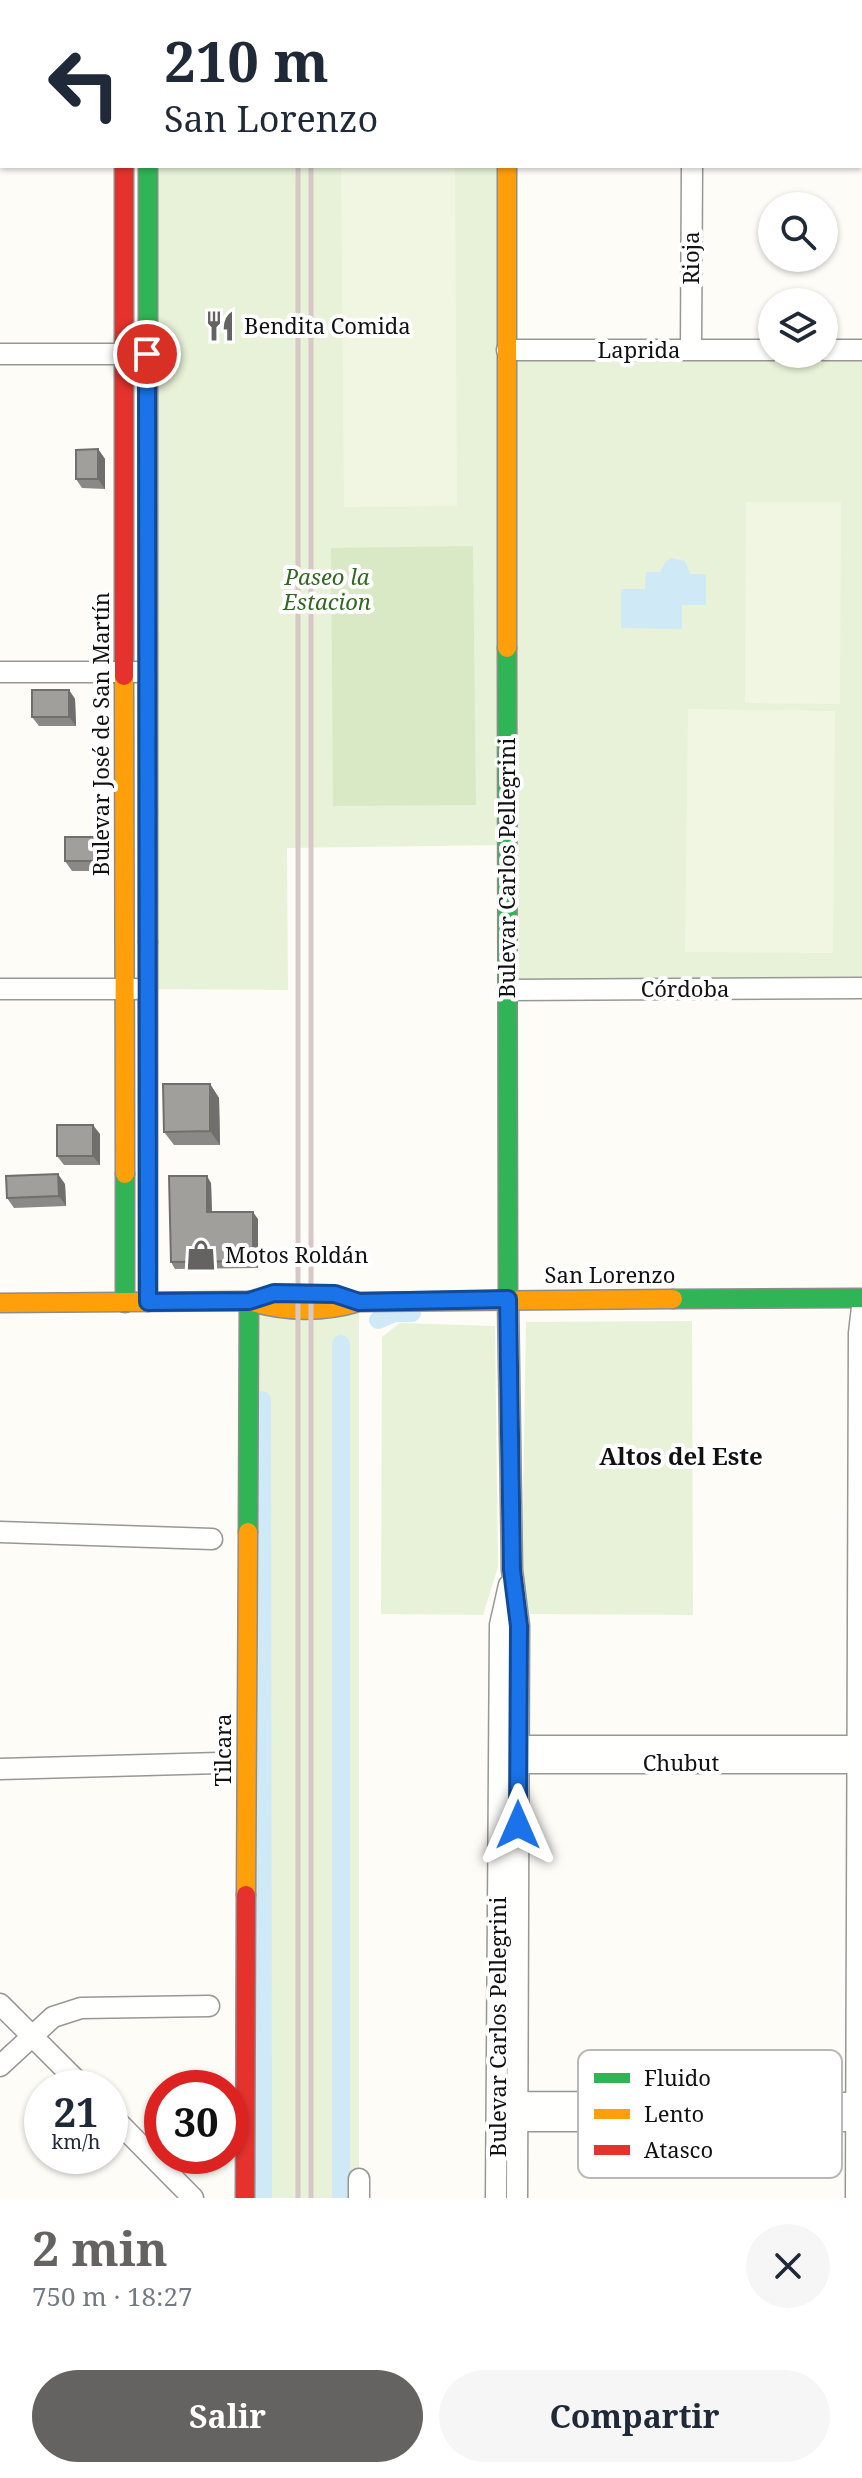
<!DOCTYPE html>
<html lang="es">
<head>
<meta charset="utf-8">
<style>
	body { margin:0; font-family:"Noto Serif",serif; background:#f6f6f7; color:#1f2937; height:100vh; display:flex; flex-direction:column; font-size:30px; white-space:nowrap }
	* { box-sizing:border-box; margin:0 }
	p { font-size:26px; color:#747a83 }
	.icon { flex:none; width:44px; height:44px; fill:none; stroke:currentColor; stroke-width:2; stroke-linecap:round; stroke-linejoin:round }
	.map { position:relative; height:2198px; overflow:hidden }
	.side { display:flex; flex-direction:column; background:#fff; flex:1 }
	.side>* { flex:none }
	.top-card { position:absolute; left:0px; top:0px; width:862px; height:168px; box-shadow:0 2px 6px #0004; background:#fff; color:#1f2937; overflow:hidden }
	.tools { position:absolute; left:758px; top:192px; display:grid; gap:16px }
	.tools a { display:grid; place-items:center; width:80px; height:80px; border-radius:50%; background:#fff; box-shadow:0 2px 6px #0004; font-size:40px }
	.speed { position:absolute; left:24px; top:2070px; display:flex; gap:16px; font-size:40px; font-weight:700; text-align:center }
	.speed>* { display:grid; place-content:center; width:104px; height:104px; border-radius:50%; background:#fff; box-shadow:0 2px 6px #0004; line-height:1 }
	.speed small { font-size:20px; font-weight:400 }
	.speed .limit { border:12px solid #d22; background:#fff; color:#111 }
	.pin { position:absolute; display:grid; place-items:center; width:68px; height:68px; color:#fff; margin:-34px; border:4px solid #fff; border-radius:50%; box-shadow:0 2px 8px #0007 }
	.me { position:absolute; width:88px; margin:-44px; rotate:0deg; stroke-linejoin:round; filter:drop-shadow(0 0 6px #0008) }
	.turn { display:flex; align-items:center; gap:28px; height:168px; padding:0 32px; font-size:36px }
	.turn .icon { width:104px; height:104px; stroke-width:2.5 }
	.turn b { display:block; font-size:56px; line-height:68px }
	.round { display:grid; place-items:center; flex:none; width:84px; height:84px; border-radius:42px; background:#f6f6f7 }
	.head { display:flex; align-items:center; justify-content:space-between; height:136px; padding:0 32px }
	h1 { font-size:48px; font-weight:700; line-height:60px; color:#646362 }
	.action { display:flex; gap:16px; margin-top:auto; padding:16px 32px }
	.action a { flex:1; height:92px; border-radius:48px; background:#646362; color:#fff; font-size:32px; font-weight:700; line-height:92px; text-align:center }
	.action a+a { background:#f6f6f7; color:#1f2937 }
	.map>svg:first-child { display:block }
</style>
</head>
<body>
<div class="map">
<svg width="862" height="2198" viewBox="0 0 862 2198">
	<rect width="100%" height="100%" fill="#fdfcf7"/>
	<path fill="#e8f2d8" d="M 147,0 L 506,0 L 506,2 L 147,2 Z
		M 148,166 L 507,166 L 507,350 L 772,354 L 824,354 L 862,350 L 862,988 L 507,990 L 506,845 L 287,848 L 288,990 L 147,989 Z
		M 274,1293 L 335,1294 L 359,1302 L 359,2198 L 245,2198 L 249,1301 Z
		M 692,1321 L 693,1615 L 530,1614 L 522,1574 L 526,1322 Z
		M 400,1323 L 495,1326 L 498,1567 L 483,1615 L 381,1614 L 382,1337 Z"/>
	<path fill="#d9e9c6" d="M 473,546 L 476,805 L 333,806 L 331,548 Z"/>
	<path fill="#f0f6e2" d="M 341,166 L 455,166 L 457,506 L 344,507 Z
		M 746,502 L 841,502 L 840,704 L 745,703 Z
		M 688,709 L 835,711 L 833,953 L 685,952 Z"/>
	<path fill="#cfe9f6" d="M 672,558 L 685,561 L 690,574 L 706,574 L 706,605 L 682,605 L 682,629 L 621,628 L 621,589 L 645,589 L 646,572 L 660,572 L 666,561 Z"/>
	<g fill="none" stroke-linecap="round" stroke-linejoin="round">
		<path stroke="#cfe9f6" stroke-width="18" d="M 378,1320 L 395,1313 L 412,1313
			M 262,1400 L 263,2198
			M 341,2198 L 341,1344"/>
		<g stroke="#979795" stroke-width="23">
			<path id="street" d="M 692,2 L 692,0
				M 860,32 L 862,32
				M 507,350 L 772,350
				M 691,350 L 692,166
				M 824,350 L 862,350
				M 0,354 L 136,354
				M 0,672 L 136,672
				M 0,989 L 136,989
				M 507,990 L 862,988
				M 508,1299 L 512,1570 L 519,1626 L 517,2198
				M 0,1532 L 212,1539
				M 506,1746 L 862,1746
				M 507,1763 L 862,1763
				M 0,1769 L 219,1763
				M 0,2004 L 84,2088
				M 0,2066 L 53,2017 L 81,2008 L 209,2006
				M 506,2102 L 862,2103
				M 110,2114 L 193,2198
				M 505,2121 L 862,2121
				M 359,2179 L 359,2198
				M 496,2198 L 500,1625 L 509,1585
				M 856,2198 L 859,1333 L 862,1307"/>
		</g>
		<g stroke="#8e8d8b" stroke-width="21">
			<path id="fast" d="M 506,0 L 506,2
				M 0,34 L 2,34
				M 148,166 L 148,942
				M 507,648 L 508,1299
				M 125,1174 L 125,1303
				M 673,1299 L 862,1298
				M 248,1532 L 249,1301"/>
		</g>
		<g stroke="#8e8d8b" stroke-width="21">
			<path id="slow" d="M 124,0 L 124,2
				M 147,0 L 147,2
				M 507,166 L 507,648
				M 124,676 L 125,1174
				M 0,1303 L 249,1301 C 284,1312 323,1313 359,1302 L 673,1299
				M 246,1895 L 248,1532"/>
		</g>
		<g stroke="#8e8d8b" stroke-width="21">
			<path id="jam" d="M 124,166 L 124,676
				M 148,942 L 148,1302
				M 245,2198 L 246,1895"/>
		</g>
		<use href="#street" stroke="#fffffe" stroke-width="20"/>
		<use href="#fast" stroke="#30b455" stroke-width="18"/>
		<use href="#slow" stroke="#ff9f0a" stroke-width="18"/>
		<use href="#jam" stroke="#e5322d" stroke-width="18"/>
		<path stroke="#d8c7c7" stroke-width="5" d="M 298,2 L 298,0
			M 311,2 L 311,0
			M 298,166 L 298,2198
			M 311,166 L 311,2198"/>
	</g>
	<path fill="#8a8986" d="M 98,449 L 105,459 L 105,489 L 82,488 L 76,479 Z
		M 69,690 L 75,699 L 76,726 L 39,726 L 32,717 Z
		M 95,837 L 102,846 L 102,871 L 72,871 L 65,861 Z
		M 210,1084 L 219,1098 L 220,1145 L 174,1145 L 164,1132 Z
		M 100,1134 L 100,1165 L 64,1165 L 57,1156 Z
		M 211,1183 L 212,1212 L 258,1219 L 258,1268 L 175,1269 L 171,1262 Z
		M 65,1184 L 66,1206 L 14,1208 L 7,1198 Z"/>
	<path fill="#716f6d" d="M 98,449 L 105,459 L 105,489 L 98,479 Z
		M 69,690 L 75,699 L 76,726 L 69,717 Z
		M 95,837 L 102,846 L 102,871 L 95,861 Z
		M 210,1084 L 219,1098 L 220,1145 L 210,1131 Z
		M 93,1125 L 100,1134 L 100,1165 L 93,1156 Z
		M 58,1174 L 65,1184 L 66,1206 L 59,1196 Z
		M 207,1176 L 211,1183 L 212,1219 L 207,1212 Z
		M 253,1212 L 258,1219 L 258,1268 L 253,1261 Z"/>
	<path fill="#a19f9c" stroke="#716f6d" stroke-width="2" d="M 98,449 L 98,479 L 76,479 L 76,450 Z
		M 32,690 L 69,690 L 69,717 L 32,717 Z
		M 65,837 L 95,837 L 95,861 L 65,861 Z
		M 163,1084 L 210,1084 L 210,1131 L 164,1132 Z
		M 57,1125 L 93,1125 L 93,1156 L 57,1156 Z
		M 58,1174 L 59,1196 L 7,1198 L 6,1176 Z
		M 169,1176 L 207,1176 L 207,1212 L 253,1212 L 253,1261 L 171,1262 Z"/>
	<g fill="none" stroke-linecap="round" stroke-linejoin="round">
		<g stroke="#114b97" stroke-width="20">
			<path id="route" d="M 147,354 L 148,1302 L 249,1301 L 274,1293 L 335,1294 L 359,1302 L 508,1299 L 512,1570 L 519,1626 L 518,1825"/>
		</g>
		<use href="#route" stroke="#1a73e8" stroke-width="14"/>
	</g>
	<defs>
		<g id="restaurant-bare" transform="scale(2.4)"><path d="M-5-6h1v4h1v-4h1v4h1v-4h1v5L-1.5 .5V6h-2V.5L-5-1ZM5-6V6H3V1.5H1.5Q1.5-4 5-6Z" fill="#646362" stroke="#fff" stroke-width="2.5" paint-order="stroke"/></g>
		<g id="shop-bare" transform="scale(2.4)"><path d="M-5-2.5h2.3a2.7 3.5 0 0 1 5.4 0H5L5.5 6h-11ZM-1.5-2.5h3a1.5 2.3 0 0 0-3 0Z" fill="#646362" stroke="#fff" stroke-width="2.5" paint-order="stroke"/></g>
	</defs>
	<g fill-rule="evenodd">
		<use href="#restaurant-bare" x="220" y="326"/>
		<use href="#shop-bare" x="201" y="1255"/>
	</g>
	<g text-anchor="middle" stroke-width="8" stroke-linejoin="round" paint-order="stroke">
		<g font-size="22" fill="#111" stroke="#fff">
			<text transform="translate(691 258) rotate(-90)" y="8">Rioja</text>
			<text x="639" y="358">Laprida</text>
			<text transform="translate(101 734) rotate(-90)" y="8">Bulevar José de San Martín</text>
			<text transform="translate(507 868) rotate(-90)" y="8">Bulevar Carlos Pellegrini</text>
			<text x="685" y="997">Córdoba</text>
			<text x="610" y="1283">San Lorenzo</text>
			<text transform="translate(223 1750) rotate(-90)" y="8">Tilcara</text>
			<text x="681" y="1771">Chubut</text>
			<text transform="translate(498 2027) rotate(-90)" y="8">Bulevar Carlos Pellegrini</text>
		</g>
		<g font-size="22" fill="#111" stroke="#fff" text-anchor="start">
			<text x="244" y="334">Bendita Comida</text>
			<text x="225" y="1263">Motos Roldán</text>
		</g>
		<g font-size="22" font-style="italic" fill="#326822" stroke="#fff">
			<text x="327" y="585">Paseo la<tspan x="327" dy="25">Estacion</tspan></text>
		</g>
		<g font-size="24" font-weight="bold" fill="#111" stroke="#fff">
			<text x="681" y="1465">Altos del Este</text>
		</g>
	</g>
	<rect x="578" y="2050" width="264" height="128" rx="12" fill="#fff" stroke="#b8b8b8" stroke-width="2"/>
	<rect x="594" y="2073" width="36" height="10" fill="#30b455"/>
	<rect x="594" y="2109" width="36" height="10" fill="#ff9f0a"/>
	<rect x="594" y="2145" width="36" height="10" fill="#e5322d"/>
	<g font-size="22" fill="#111">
		<text x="644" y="2086">Fluido</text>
		<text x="644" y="2122">Lento</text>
		<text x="644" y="2158">Atasco</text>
	</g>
</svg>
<div class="tools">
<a><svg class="icon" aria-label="search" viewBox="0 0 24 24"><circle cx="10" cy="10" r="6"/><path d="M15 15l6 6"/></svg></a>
<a><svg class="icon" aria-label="layers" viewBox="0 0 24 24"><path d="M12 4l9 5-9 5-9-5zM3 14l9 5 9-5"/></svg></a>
</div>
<div class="speed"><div>21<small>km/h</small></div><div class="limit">30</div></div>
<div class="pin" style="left:147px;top:354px;background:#d93025"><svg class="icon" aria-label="arrive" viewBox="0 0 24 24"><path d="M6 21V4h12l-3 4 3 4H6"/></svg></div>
<svg class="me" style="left:518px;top:1825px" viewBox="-20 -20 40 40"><path d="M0-17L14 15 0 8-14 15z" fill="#1a73e8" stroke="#fff" stroke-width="4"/></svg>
<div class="top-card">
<div class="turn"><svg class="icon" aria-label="left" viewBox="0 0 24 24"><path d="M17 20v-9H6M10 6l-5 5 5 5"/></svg><div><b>210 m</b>San Lorenzo</div></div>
</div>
</div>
<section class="side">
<div class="head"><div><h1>2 min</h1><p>750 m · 18:27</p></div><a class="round"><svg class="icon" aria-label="close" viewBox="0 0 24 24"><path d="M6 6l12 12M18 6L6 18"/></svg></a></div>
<div class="action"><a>Salir</a><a>Compartir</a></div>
</section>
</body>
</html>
